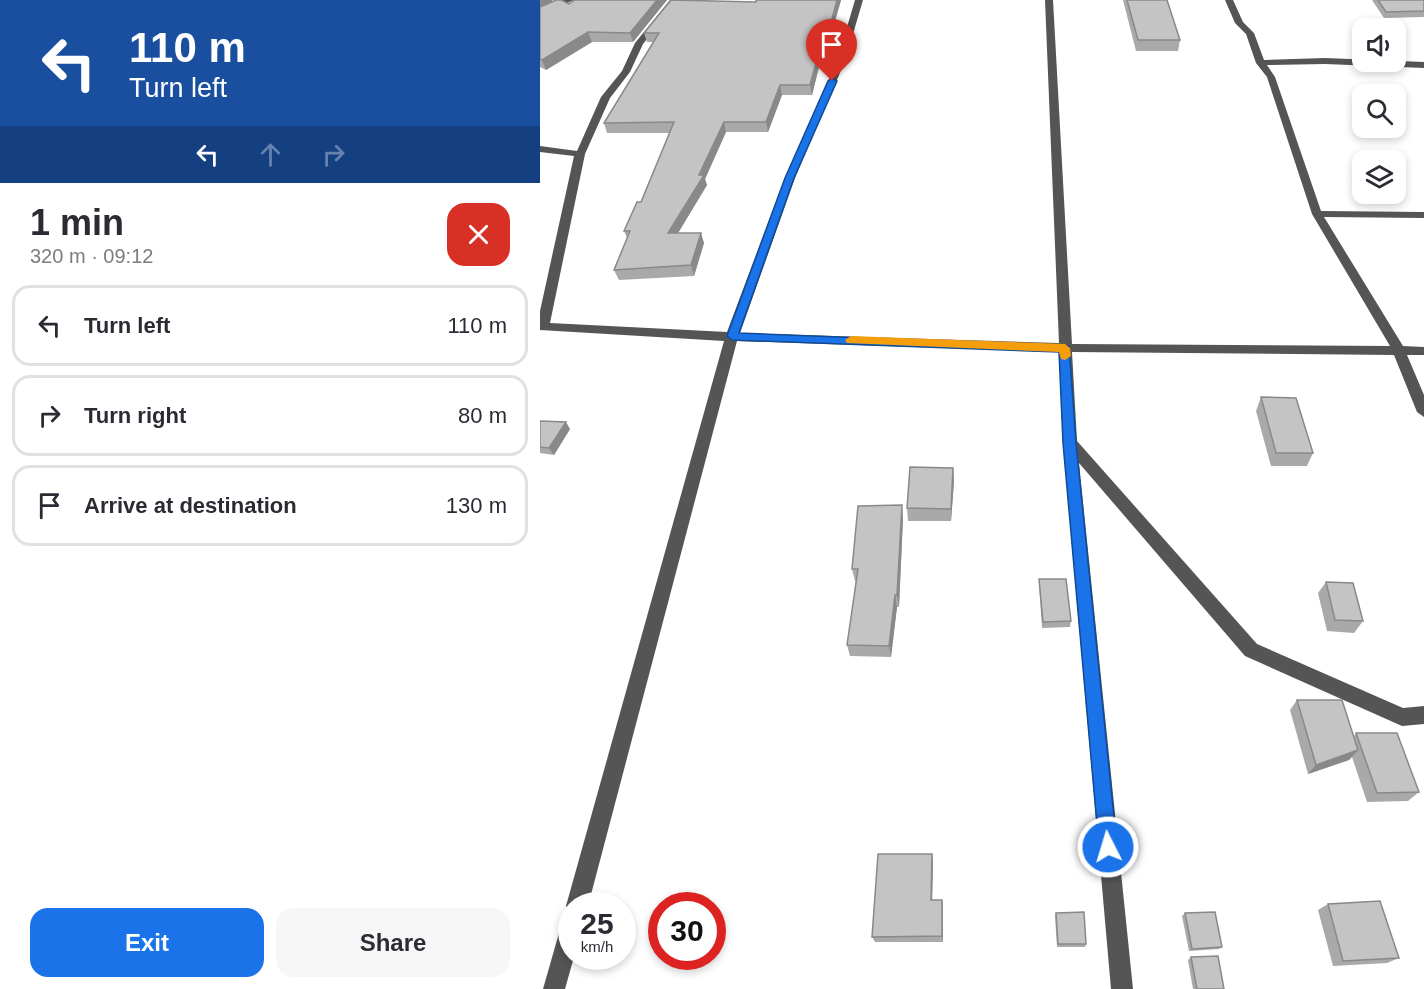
<!DOCTYPE html>
<html lang="en">
<head>
<meta charset="utf-8">
<style>
	body { margin:0; font-family:Arial,sans-serif; background:#f7f7f7; color:#2b2b33; height:100vh; display:flex; flex-direction:column; font-size:22px; white-space:nowrap }
	* { box-sizing:border-box; margin:0 }
	p { font-size:20px; color:#7c7c81 }
	.icon { flex:none; width:33px; height:33px; fill:none; stroke:currentColor; stroke-width:2; stroke-linecap:round; stroke-linejoin:round }
	.map { position:relative; flex:1; overflow:hidden }
	.drawer { display:flex; flex-direction:column; background:#fff; width:540px }
	.drawer>* { flex:none }
	.hud { background:#1a4fa0; color:#fff; overflow:hidden }
	.buttons { position:absolute; left:812px; top:18px; display:grid; gap:12px }
	.buttons a { display:grid; place-items:center; width:54px; height:54px; border-radius:12px; background:#fff; box-shadow:0 3px 9px #0003; font-size:30px }
	.speed { position:absolute; left:18px; top:892px; display:flex; gap:12px; font-size:30px; font-weight:700; text-align:center }
	.speed>* { display:grid; place-content:center; width:78px; height:78px; border-radius:50%; background:#fff; box-shadow:0 3px 9px #0003; line-height:1 }
	.speed small { font-size:15px; font-weight:400 }
	.speed .limit { border:9px solid #d22; background:#fff; color:#111 }
	.pin { position:absolute; display:grid; place-items:center; width:51px; height:51px; color:#fff; margin:-62px -26px; border-radius:50% 50% 50% 0; rotate:-45deg; box-shadow:0 0 6px #0007 }
	.pin .icon { rotate:45deg }
	.me { position:absolute; width:66px; margin:-33px; rotate:355deg; stroke-linejoin:round; filter:drop-shadow(0 0 4px #0008) }
	.turn { display:flex; align-items:center; gap:21px; height:126px; padding:0 30px; font-size:27px }
	.turn .icon { width:78px; height:78px; stroke-width:2.5 }
	.turn b { display:block; font-size:42px; line-height:51px }
	.lanes { display:flex; align-items:center; height:57px; padding:0 30px; background:#0003; justify-content:center; gap:30px; direction:ltr }
	.lanes .off { opacity:.35 }
	.round { display:grid; place-items:center; flex:none; width:63px; height:63px; border-radius:18px; background:#f7f7f7 }
	.headline { display:flex; align-items:center; justify-content:space-between; height:102px; padding:0 30px }
	h1 { font-size:36px; font-weight:600; line-height:45px }
	.cta { display:flex; gap:12px; margin-top:auto; padding:12px 30px }
	.cta a { flex:1; height:69px; border-radius:18px; background:#1a73e8; color:#fff; font-size:24px; font-weight:600; line-height:69px; text-align:center }
	.cta a+a { background:#f7f7f7; color:#2b2b33 }
	ul { padding:0; list-style:none }
	li { display:flex; align-items:center; gap:18px; height:81px; margin:0 12px 9px; padding:0 18px; border:3px solid #e1e1e2; border-radius:18px }
	li div { flex:1 }
	li b { display:block; font-size:22px }
	li em { font-style:normal }
	main { display:flex; flex:1; min-height:0 }
	.map>svg:first-child { display:block }
</style>
</head>
<body>
<main>
<section class="drawer">
<div class="hud">
<div class="turn"><svg class="icon" aria-label="left" viewBox="0 0 24 24"><path d="M17 20v-9H6M10 6l-5 5 5 5"/></svg><div><b>110 m</b>Turn left</div></div>
<div class="lanes"><svg class="icon" aria-label="left" viewBox="0 0 24 24"><path d="M17 20v-9H6M10 6l-5 5 5 5"/></svg><svg class="icon off" aria-label="ahead" viewBox="0 0 24 24"><path d="M12 20V5M6 11l6-6 6 6"/></svg><svg class="icon off" aria-label="right" viewBox="0 0 24 24"><path d="M7 20v-9h11M14 6l5 5-5 5"/></svg></div>
</div>
<div class="headline"><div><h1>1 min</h1><p>320 m · 09:12</p></div><a class="round" style="background:#d93025;color:#fff"><svg class="icon" aria-label="close" viewBox="0 0 24 24"><path d="M6 6l12 12M18 6L6 18"/></svg></a></div>
<ul>
<li><svg class="icon" aria-label="left" viewBox="0 0 24 24"><path d="M17 20v-9H6M10 6l-5 5 5 5"/></svg><div><b>Turn left</b></div><em>110 m</em></li>
<li><svg class="icon" aria-label="right" viewBox="0 0 24 24"><path d="M7 20v-9h11M14 6l5 5-5 5"/></svg><div><b>Turn right</b></div><em>80 m</em></li>
<li><svg class="icon" aria-label="arrive" viewBox="0 0 24 24"><path d="M6 21V4h12l-3 4 3 4H6"/></svg><div><b>Arrive at destination</b></div><em>130 m</em></li>
</ul>
<div class="cta"><a>Exit</a><a>Share</a></div>
</section>
<div class="map">
<svg width="884" height="989" viewBox="0 0 884 989">
	<rect width="100%" height="100%" fill="#fff"/>
	<g fill="none" stroke-linecap="round" stroke-linejoin="round">
		<path fill="#555" fill-rule="evenodd" d="M 24,0 L 34,0 L 0,16 L 0,11 Z
			M 130,0 L 138,0 L 103,44 L 90,72 L 70,98 L 45,154 L 10,323 L 187,332 L 245,178 L 297,61 L 315,0 L 323,0 L 305,61 L 255,178 L 200,333 L 519,343 L 505,0 L 513,0 L 532,344 L 850,346 L 772,214 L 727,77 L 716,63 L 706,34 L 695,23 L 685,0 L 693,0 L 703,22 L 714,33 L 724,60 L 785,58 L 884,62 L 884,68 L 785,64 L 727,65 L 735,77 L 781,211 L 884,212 L 884,218 L 784,217 L 863,346 L 884,347 L 884,355 L 867,355 L 884,395 L 884,417 L 877,412 L 854,355 L 532,352 L 537,441 L 717,644 L 863,708 L 884,706 L 884,724 L 862,726 L 705,656 L 539,463 L 593,989 L 571,989 L 523,443 L 519,352 L 197,341 L 48,906 L 32,906 L 32,914 L 30,913 L 26,906 L 184,341 L 0,330 L 0,311 L 34,156 L 0,152 L 0,146 L 37,151 L 61,97 L 82,71 L 95,43 Z
			M 32,916 L 32,957 L 34,957 L 25,989 L 3,989 L 21,926 L 24,918 Z"/>
	</g>
	<path fill="#a9a9a9" d="M 0,0 L 29,4 L 127,0 L 93,42 L 52,42 L 6,70 L 0,67 Z
		M 301,0 L 291,35 L 287,35 L 272,95 L 242,95 L 228,132 L 186,132 L 165,179 L 167,185 L 138,233 L 164,243 L 154,276 L 79,280 L 74,270 L 87,238 L 84,231 L 101,202 L 130,133 L 67,133 L 64,123 L 113,42 L 107,42 L 104,33 L 150,1 L 216,2 Z
		M 583,0 L 627,0 L 640,40 L 638,51 L 596,51 Z
		M 832,0 L 884,0 L 884,17 L 844,18 Z
		M 721,397 L 773,453 L 767,466 L 731,466 L 716,411 Z
		M 0,421 L 30,429 L 14,455 L 0,453 Z
		M 413,468 L 414,481 L 411,521 L 368,521 L 367,508 Z
		M 363,518 L 359,607 L 357,607 L 351,657 L 310,656 L 307,645 L 316,581 L 315,581 L 312,569 Z
		M 499,579 L 531,621 L 530,627 L 502,628 L 499,585 Z
		M 786,582 L 823,621 L 814,633 L 787,631 L 778,593 Z
		M 757,700 L 814,736 L 816,733 L 879,792 L 868,801 L 827,802 L 812,757 L 809,760 L 768,774 L 750,710 Z
		M 393,861 L 392,900 L 402,900 L 403,906 L 403,942 L 335,942 L 332,937 Z
		M 788,904 L 859,958 L 847,963 L 793,966 L 778,910 Z
		M 516,913 L 546,944 L 545,947 L 517,947 L 515,916 Z
		M 645,913 L 682,947 L 679,949 L 649,951 L 642,916 Z
		M 651,957 L 684,989 L 653,989 L 648,960 Z"/>
	<path fill="#898989" d="M 0,0 L 12,0 L 13,2 L 0,9 Z
		M 117,0 L 127,0 L 93,42 L 90,33 Z
		M 297,0 L 301,0 L 291,35 L 290,26 Z
		M 286,26 L 287,35 L 272,95 L 270,85 Z
		M 48,32 L 52,42 L 6,70 L 2,60 Z
		M 240,85 L 242,95 L 228,132 L 226,122 Z
		M 184,122 L 186,132 L 165,179 L 167,185 L 132,243 L 128,233 L 159,175 Z
		M 161,233 L 164,243 L 154,276 L 151,265 Z
		M 26,422 L 30,429 L 14,455 L 9,448 Z
		M 413,468 L 414,481 L 411,521 L 411,509 Z
		M 362,505 L 363,518 L 359,607 L 357,595 Z
		M 355,595 L 357,607 L 351,657 L 349,646 Z
		M 818,750 L 809,760 L 768,774 L 776,765 Z
		M 392,854 L 393,861 L 392,907 L 391,900 Z
		M 402,900 L 403,906 L 403,942 L 402,936 Z"/>
	<path fill="#c4c4c4" stroke="#898989" stroke-width="1.5" d="M 16,0 L 21,0 L 29,4 L 35,0 L 117,0 L 90,33 L 48,32 L 2,60 L 0,59 L 0,7 Z
		M 131,0 L 216,2 L 216,0 L 297,0 L 290,26 L 286,26 L 270,85 L 240,85 L 226,122 L 184,122 L 159,175 L 164,175 L 128,233 L 161,233 L 151,265 L 74,270 L 90,231 L 84,231 L 97,202 L 101,202 L 134,122 L 64,123 L 119,33 L 104,33 Z
		M 587,0 L 627,0 L 640,40 L 598,40 Z
		M 838,0 L 884,0 L 884,11 L 846,12 Z
		M 721,397 L 756,398 L 773,453 L 736,453 Z
		M 0,421 L 26,422 L 9,448 L 0,447 Z
		M 370,467 L 413,468 L 411,509 L 367,508 Z
		M 362,505 L 357,595 L 355,595 L 349,646 L 307,645 L 318,569 L 312,569 L 318,506 Z
		M 499,579 L 526,579 L 531,621 L 503,622 Z
		M 786,582 L 813,583 L 823,621 L 795,620 Z
		M 757,700 L 802,700 L 818,750 L 776,765 Z
		M 816,733 L 857,733 L 879,792 L 837,793 Z
		M 338,854 L 392,854 L 391,900 L 402,900 L 402,936 L 332,937 Z
		M 840,901 L 859,958 L 803,961 L 788,904 Z
		M 544,912 L 546,944 L 518,944 L 516,913 Z
		M 675,912 L 682,947 L 652,949 L 645,913 Z
		M 678,956 L 684,989 L 657,989 L 651,957 Z"/>
	<path fill="#1a73e8" stroke="#114b97" stroke-width="1.5" d="M 292,78 L 297,81 L 254,178 L 199,333 L 529,346 L 536,443 L 577,847 L 575,853 L 568,856 L 562,853 L 559,847 L 523,443 L 519,352 L 192,340 L 187,336 L 245,178 L 288,81 Z"/>
	<path fill="#f59e0b" d="M 311,336 L 525,344 L 530,348 L 531,356 L 525,360 L 521,359 L 519,352 L 307,343 L 305,340 Z"/>
</svg>
<div class="buttons">
<a><svg class="icon" aria-label="sound" viewBox="0 0 24 24"><path d="M4 9h4l5-4v14l-5-4H4zM17 9q2 3 0 6"/></svg></a>
<a><svg class="icon" aria-label="search" viewBox="0 0 24 24"><circle cx="10" cy="10" r="6"/><path d="M15 15l6 6"/></svg></a>
<a><svg class="icon" aria-label="layers" viewBox="0 0 24 24"><path d="M12 4l9 5-9 5-9-5zM3 14l9 5 9-5"/></svg></a>
</div>
<div class="speed"><div>25<small>km/h</small></div><div class="limit">30</div></div>
<div class="pin" style="left:292px;top:81px;background:#d93025"><svg class="icon" aria-label="arrive" viewBox="0 0 24 24"><path d="M6 21V4h12l-3 4 3 4H6"/></svg></div>
<svg class="me" style="left:568px;top:847px" viewBox="-20 -20 40 40"><circle r="17" fill="#1a73e8" stroke="#fff" stroke-width="3"/><path d="M0-11L8 9 0 5-8 9z" fill="#fff"/></svg>
</div>
</main>
</body>
</html>
